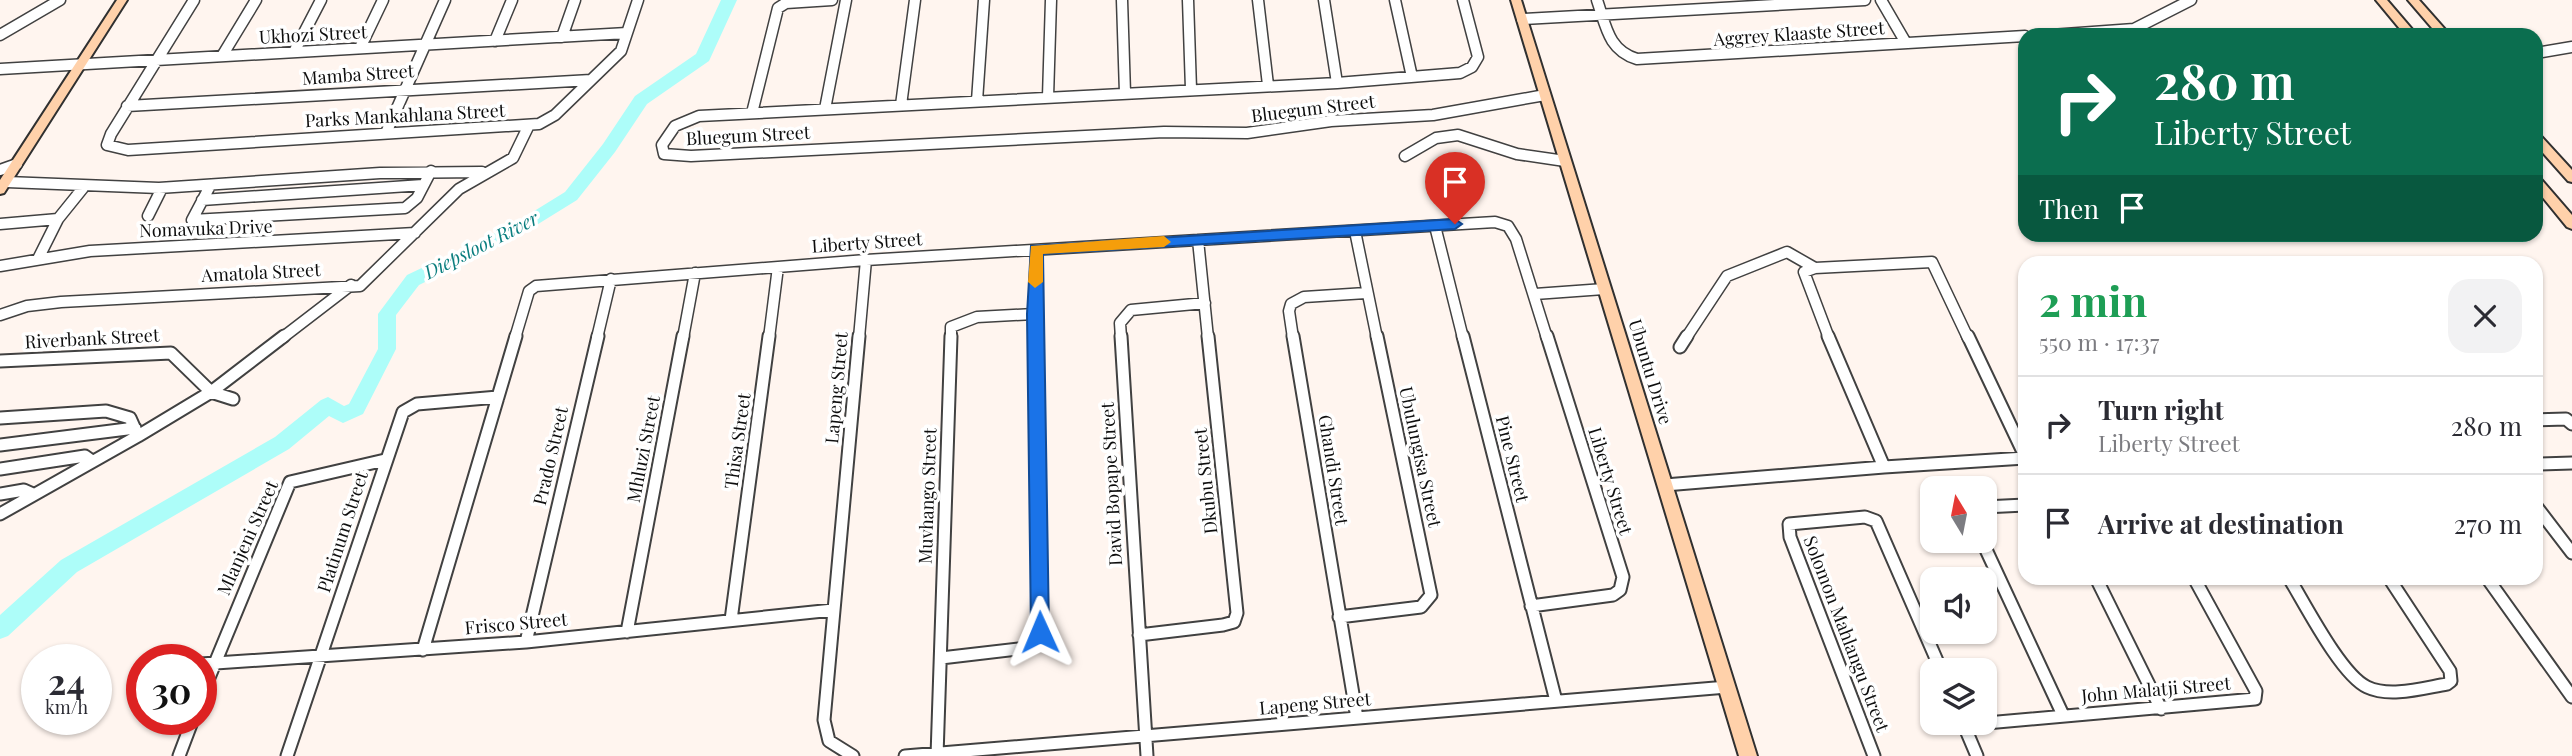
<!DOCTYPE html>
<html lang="en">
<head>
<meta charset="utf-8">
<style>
	body { margin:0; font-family:"Playfair Display",serif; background:#f2f2f3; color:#2b2b33; height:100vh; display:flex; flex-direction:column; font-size:26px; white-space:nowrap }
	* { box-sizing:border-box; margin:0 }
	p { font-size:23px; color:#7c7c81 }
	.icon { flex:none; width:38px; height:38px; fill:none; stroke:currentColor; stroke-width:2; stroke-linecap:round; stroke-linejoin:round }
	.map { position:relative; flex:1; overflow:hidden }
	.side { position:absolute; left:2018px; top:256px; width:525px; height:329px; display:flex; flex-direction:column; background:#fff; border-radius:21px; box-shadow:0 2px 5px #0004 }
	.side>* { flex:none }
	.guide { position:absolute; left:2018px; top:28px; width:525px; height:214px; border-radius:21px; box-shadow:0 2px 5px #0004; background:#0b6e4f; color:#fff; overflow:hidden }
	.needle { width:46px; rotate:350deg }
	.controls { position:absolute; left:1920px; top:476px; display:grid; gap:14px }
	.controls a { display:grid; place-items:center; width:77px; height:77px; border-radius:14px; background:#fff; box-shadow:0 2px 5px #0004; font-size:35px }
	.speed { position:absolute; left:21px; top:644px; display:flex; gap:14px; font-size:35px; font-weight:700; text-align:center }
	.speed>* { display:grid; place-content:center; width:91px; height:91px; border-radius:50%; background:#fff; box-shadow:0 2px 5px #0004; line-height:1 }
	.speed small { font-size:18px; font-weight:400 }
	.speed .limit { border:10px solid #d22; background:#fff; color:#111 }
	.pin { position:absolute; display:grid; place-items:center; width:60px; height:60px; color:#fff; margin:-72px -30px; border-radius:50% 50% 50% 0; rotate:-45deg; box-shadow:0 0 7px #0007 }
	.pin .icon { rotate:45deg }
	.me { position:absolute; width:77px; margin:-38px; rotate:359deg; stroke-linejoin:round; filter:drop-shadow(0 0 5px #0008) }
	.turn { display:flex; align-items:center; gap:24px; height:147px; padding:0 21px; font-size:32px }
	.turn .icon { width:91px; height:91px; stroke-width:2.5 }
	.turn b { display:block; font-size:49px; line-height:60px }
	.then { display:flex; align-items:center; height:66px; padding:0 21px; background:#0003; gap:14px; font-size:26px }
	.round { display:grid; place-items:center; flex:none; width:74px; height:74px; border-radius:21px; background:#f2f2f3 }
	.head { display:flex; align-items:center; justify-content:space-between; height:119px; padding:0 21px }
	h1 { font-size:42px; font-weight:700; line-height:52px; color:#1e9e55 }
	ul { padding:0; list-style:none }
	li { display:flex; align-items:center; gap:21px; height:98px; padding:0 21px; border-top:2px solid #e1e1e2 }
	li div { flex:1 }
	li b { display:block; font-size:26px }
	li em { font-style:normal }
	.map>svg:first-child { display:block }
</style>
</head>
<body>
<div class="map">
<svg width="2572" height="756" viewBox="0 0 2572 756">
	<rect width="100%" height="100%" fill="#fff5ef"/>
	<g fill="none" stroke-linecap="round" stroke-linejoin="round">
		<path fill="#adfdf9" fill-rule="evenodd" d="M 721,0 L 737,0 L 709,61 L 647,104 L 615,152 L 577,200 L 522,234 L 419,285 L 396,315 L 396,349 L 363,414 L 343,423 L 329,416 L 289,449 L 77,572 L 8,636 L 0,639 L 0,615 L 61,560 L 275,437 L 321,400 L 328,397 L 344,406 L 349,404 L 378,349 L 378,314 L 407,275 L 510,226 L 565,192 L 603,144 L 635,96 L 696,54 Z"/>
		<g stroke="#414141" stroke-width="13">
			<path id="street-far1" d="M 194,0 L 111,134 L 107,145 L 128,150 L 539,124 L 555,115 L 621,51 L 638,0
				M 1122,0 L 1125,93
				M 1188,0 L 1191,89
				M 1258,0 L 1268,85
				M 1324,0 L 1337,83
				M 1395,0 L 1412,77
				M 1463,0 L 1478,57 L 1472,67 L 1460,73 L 1337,83 L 699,116 L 675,126 L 662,145 L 664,154 L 691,156 L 1164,132 L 1247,133 L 1331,121 L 1433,115 L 1545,95
				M 1597,0 C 1606,26 1608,50 1637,59 L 2025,36
				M 1881,0 L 1906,43
				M 1522,19 L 1865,0
				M 0,35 L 60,0
				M 2051,35 L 2134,29 L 2191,0
				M 562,37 L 575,0
				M 495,41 L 512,0
				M 360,48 L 383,0
				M 294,52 L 321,0
				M 2536,53 L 2572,47
				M 222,56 L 256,0
				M 0,69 L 627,33
				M 1048,97 L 1051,0
				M 977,101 L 984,0
				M 901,105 L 915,0
				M 127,106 L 591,80
				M 825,109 L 846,0
				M 752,113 L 778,8 L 786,3 L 832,0
				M 386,133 L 445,0
				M 1405,156 L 1436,138 L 1458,135 L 1517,154 L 1565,161
				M 0,170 L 17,164
				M 7,182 L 159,188 L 380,173 L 482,172
				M 210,186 L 192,220 L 405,208 L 417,198 L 431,171
				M 202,200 L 423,185
				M 148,216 L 162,188
				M 0,224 L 58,219
				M 1435,226 L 1463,338
				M 1355,231 L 1377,338
				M 1198,240 L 1208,338
				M 1036,250 L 1037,338
				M 38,259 L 58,219 L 83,188
				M 0,266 L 90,251 L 415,233
				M 1535,294 L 1604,289
				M 0,315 L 27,306 L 61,302 L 360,286 L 459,189 L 513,158 L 529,125
				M 282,338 L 351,285
				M 515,338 L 529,291 L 536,286 L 866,260 L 1495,222 L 1508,226 L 1516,239 L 1547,338
				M 597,338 L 611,279
				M 683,338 L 695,273
				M 769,338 L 778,267
				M 859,338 L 866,260
				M 951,338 L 951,327 L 977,317 L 1034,314
				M 1121,338 L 1120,323 L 1131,310 L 1205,303
				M 1293,338 L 1289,311 L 1291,304 L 1304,297 L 1366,293
				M 1686,338 L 1727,276 L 1787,252 L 1815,268
				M 1829,338 L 1804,272 L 1815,268 L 1932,262 L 1968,338"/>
		</g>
		<g stroke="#414141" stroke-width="15">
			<path id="street" d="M 1121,336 L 1147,756
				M 1293,336 L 1357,718
				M 1463,336 L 1556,701
				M 1828,336 L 1884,467 L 2025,458
				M 1968,336 L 2025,456
				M 1680,347 L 1687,336
				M 0,361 L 171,353 L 211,392 L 233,399
				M 0,418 L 106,411 L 130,418 L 138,436 L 0,514
				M 2536,420 L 2566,419 L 2572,424
				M 138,436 L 211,392 L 284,336
				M 0,445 L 135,428
				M 2536,464 L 2572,463
				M 0,469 L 85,456 L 92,461
				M 1665,485 L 1884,467
				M 0,494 L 24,490 L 33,494
				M 2536,506 L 2572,553
				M 1984,507 L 2025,505
				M 1982,541 L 2063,715
				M 2096,578 L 2161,709
				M 2289,578 C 2305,604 2341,675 2367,687 C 2390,698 2423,688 2447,684 L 2451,681 L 2450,671 L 2389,578
				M 2487,578 L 2572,697
				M 1531,606 L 1613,595 L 1620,590 L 1623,577 L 1547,336
				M 1339,617 L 1421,607 L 1431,595 L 1377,336
				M 731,620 L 769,336
				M 627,632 L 683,336
				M 1139,635 L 1223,625 L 1234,622 L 1237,613 L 1208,336
				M 526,642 L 598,336
				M 423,650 L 516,336
				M 941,658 L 1027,648 L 1040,638 L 1037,336
				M 201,664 L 526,642 L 833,610
				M 201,697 L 290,482 L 385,460
				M 1963,723 L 1977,756
				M 1964,725 L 2255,699 L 2256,691 L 2194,578
				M 179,756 L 193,719
				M 287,756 L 403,412 L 417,404 L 498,397
				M 853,756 L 829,741 L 824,720 L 859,336
				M 905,756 L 1727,687
				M 937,756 L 951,336
				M 1874,756 L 1790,537 L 1789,524 L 1865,517 L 1876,521 L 1941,670"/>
		</g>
		<g stroke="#303030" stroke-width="4">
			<path id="secondary" d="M 117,0 L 127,0 L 4,193 L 0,194 L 0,180 Z
				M 1511,0 L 1521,0 L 1757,756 L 1739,756 Z
				M 2376,0 L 2387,0 L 2417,35 L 2405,35 Z
				M 2408,0 L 2419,0 L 2450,35 L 2438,35 Z
				M 2536,134 L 2540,135 L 2572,170 L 2572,182 L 2568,181 L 2536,145 Z
				M 2536,177 L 2540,178 L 2572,215 L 2572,229 L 2567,227 L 2536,189 Z"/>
		</g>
		<use href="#street-far1" stroke="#fff" stroke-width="10"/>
		<use href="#street" stroke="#fff" stroke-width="11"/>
		<use href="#secondary" fill="#ffd1aa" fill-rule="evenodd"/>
	</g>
	<path fill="#1a73e8" stroke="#114b97" stroke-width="2" d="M 1455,219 L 1462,224 L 1455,229 L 1043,254 L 1049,632 L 1046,638 L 1033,638 L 1031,632 L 1027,314 L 1031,246 Z"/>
	<path fill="#f59e0b" d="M 1164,236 L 1171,242 L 1164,247 L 1043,254 L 1043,282 L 1035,288 L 1028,282 L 1031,246 Z"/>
	<g text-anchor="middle" stroke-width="7" stroke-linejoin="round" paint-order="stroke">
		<g font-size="18" fill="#0e0e0e" stroke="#fff">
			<text transform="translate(1799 34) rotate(-4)" y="6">Aggrey Klaaste Street</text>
			<text transform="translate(313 35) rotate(-3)" y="6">Ukhozi Street</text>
			<text transform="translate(358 75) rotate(-4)" y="6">Mamba Street</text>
			<text transform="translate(1313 109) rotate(-7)" y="6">Bluegum Street</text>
			<text transform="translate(405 116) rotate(-3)" y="6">Parks Mankahlana Street</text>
			<text transform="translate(748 136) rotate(-3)" y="6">Bluegum Street</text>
			<text transform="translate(206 229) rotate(-2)" y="6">Nomavuka Drive</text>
			<text transform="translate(867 243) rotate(-4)" y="6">Liberty Street</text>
			<text transform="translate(261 273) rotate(-3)" y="6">Amatola Street</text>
			<text transform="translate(92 339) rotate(-3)" y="6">Riverbank Street</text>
			<text transform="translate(1650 372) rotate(73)" y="6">Ubuntu Drive</text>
			<text transform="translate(837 388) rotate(-85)" y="6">Lapeng Street</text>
			<text transform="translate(738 441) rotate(-82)" y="6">Thisa Street</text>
			<text transform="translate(644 449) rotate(-79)" y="6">Mhluzi Street</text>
			<text transform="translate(551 456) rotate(-77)" y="6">Prado Street</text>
			<text transform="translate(1420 457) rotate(78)" y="6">Ubulungisa Street</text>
			<text transform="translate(1512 459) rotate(76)" y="6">Pine Street</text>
			<text transform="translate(1333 470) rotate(81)" y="6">Ghandi Street</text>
			<text transform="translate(1206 481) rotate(-96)" y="6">Dkubu Street</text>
			<text transform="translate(1610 481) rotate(73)" y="6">Liberty Street</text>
			<text transform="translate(1112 484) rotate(-93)" y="6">David Bopape Street</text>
			<text transform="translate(928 496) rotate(-88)" y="6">Muvhango Street</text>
			<text transform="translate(343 532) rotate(-72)" y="6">Platinum Street</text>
			<text transform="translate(248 538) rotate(-66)" y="6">Mlanjeni Street</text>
			<text transform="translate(516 624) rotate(-5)" y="6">Frisco Street</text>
			<text transform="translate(1846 634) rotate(69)" y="6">Solomon Mahlangu Street</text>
			<text transform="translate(2156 690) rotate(-5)" y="6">John Malatji Street</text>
			<text transform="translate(1315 704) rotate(-5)" y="6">Lapeng Street</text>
		</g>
		<g font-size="19" font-style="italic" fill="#0b7e7f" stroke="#fff">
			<text transform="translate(481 245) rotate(-27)" y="7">Diepsloot River</text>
		</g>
	</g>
</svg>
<div class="controls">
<a><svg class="needle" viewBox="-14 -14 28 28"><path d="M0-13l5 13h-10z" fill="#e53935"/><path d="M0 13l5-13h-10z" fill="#7c7c81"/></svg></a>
<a><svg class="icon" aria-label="sound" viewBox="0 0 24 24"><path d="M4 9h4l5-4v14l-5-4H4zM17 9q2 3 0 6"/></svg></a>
<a><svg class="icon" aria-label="layers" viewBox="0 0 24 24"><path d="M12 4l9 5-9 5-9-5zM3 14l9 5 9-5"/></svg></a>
</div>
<div class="speed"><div>24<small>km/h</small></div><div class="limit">30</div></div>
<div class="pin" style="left:1455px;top:224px;background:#d93025"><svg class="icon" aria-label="arrive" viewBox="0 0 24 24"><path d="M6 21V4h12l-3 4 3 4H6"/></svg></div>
<svg class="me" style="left:1040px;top:632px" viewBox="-20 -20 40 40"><path d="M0-17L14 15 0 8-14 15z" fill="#1a73e8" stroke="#fff" stroke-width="4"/></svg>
<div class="guide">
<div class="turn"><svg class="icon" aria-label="right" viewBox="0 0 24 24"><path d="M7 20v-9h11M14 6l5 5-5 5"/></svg><div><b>280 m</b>Liberty Street</div></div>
<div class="then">Then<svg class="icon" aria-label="arrive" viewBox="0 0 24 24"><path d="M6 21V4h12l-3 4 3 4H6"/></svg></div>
</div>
<section class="side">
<div class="head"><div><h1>2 min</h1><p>550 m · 17:37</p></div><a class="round"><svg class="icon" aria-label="close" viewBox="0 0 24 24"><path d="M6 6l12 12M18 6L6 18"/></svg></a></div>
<ul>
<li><svg class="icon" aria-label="right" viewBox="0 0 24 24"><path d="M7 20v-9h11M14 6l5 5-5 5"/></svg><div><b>Turn right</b><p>Liberty Street</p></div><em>280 m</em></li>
<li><svg class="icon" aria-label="arrive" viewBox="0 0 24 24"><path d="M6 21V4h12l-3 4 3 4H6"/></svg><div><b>Arrive at destination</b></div><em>270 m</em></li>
</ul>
</section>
</div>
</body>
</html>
